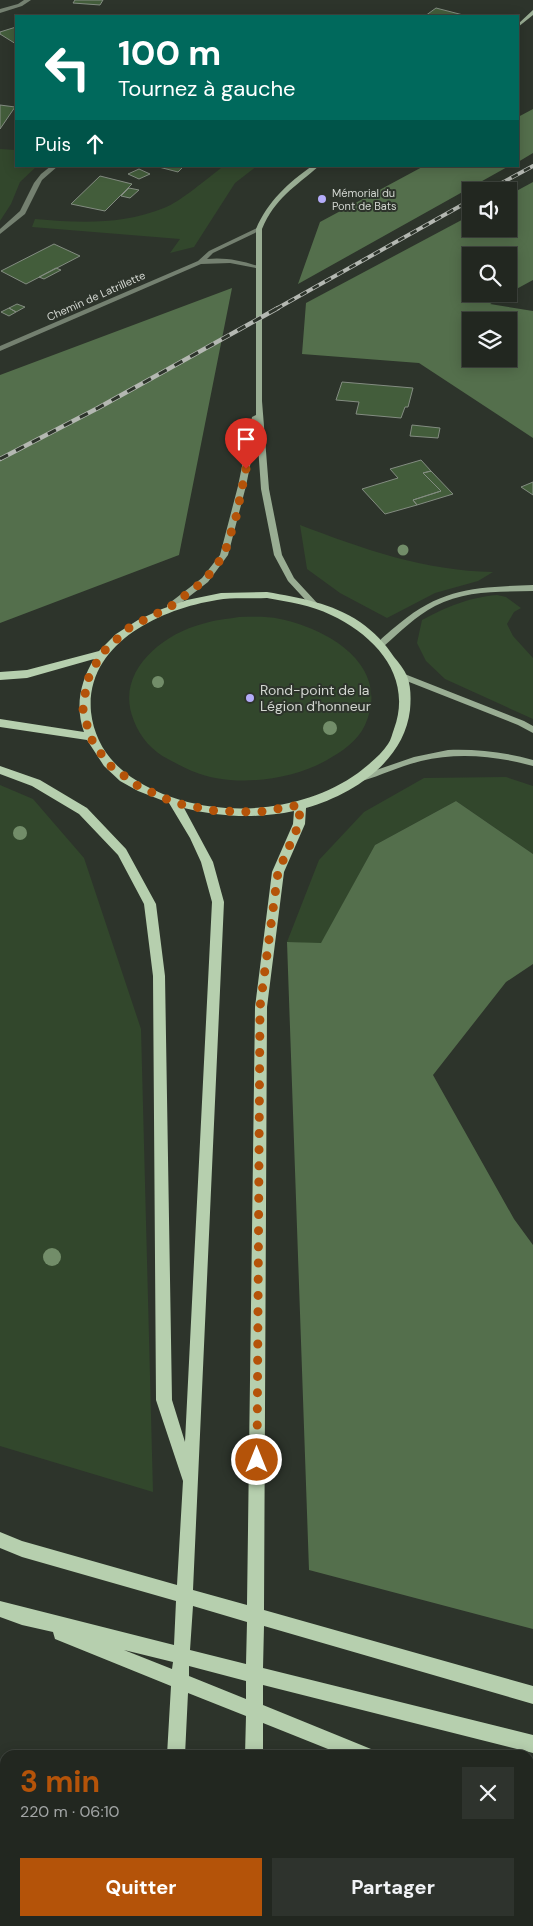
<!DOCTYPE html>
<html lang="fr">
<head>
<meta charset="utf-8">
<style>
	body { margin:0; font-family:"DM Sans",sans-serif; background:#2e332d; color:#f1f3f6; height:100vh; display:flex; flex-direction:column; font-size:19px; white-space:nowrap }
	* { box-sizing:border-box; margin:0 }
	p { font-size:16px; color:#a2a5a5 }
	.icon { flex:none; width:28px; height:28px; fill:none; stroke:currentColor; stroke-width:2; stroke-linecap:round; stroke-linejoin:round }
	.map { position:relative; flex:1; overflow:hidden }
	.details { position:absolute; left:0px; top:1750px; width:534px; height:176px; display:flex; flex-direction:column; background:#222720; border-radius:15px 15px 0 0; box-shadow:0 2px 12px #0003,0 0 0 1px #3f443e }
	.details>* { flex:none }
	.banner { position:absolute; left:15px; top:15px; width:504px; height:152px; border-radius:0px; box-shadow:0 2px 12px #0003,0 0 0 1px #3f443e; background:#00695c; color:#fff; overflow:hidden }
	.controls { position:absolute; left:462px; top:182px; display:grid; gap:10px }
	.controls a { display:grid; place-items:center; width:55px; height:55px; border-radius:0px; background:#222720; box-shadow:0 2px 12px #0003,0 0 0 1px #3f443e; font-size:25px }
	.pin { position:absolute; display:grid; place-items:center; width:42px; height:42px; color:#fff; margin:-51px -21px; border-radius:50% 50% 50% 0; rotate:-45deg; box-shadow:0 0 5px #0007 }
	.pin .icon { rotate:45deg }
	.me { position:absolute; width:55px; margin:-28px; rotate:0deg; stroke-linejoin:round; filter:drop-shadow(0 0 4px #0008) }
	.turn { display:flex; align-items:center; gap:18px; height:105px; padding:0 20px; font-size:22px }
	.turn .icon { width:65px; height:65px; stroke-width:2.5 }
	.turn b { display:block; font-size:35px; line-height:42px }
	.then { display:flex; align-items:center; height:48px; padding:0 20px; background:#0003; gap:10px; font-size:19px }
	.round { display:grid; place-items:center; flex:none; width:52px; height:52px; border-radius:0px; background:#2e332d }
	.overview { display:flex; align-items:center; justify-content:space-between; height:85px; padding:0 20px }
	h1 { font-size:30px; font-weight:700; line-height:38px; color:#b45309 }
	.primary-button { display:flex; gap:10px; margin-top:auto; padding:10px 20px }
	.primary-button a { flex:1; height:58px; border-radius:0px; background:#b45309; color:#fff; font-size:20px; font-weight:700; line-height:58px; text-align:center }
	.primary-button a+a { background:#2e332d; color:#f1f3f6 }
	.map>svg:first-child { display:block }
</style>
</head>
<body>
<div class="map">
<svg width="533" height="1926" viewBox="0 0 533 1926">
	<rect width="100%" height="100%" fill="#2d342b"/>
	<path fill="#32472c" d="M 0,149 L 16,150 L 16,166 L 37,166 L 20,182 L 11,204 L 0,221 Z
		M 224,166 L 257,166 L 235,183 L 194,247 L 170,253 L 180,239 L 32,227 L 35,219 C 79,223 122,225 164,208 C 182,201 207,178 224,166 Z
		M 300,525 C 363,549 425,571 493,572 L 478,581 L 435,593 L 387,618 L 340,593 L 307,569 Z
		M 497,595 L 506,597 L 521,608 L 514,612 L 507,624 L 513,636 L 533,658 L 533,719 L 445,679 L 426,661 L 417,643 L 422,620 C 449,606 467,598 497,595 Z
		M 239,617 C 252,617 267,616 280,619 C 329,629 392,666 365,725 C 358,741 341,752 327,760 C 290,781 232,788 192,771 C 184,768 176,763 168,759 C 153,752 140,737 134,721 C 114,674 160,635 202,624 C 214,620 227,619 239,617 Z
		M 506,777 L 533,786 L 533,854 L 456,801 L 375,845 L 321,944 L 287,942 L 319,860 L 364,812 L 424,778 Z
		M 0,785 L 33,799 L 84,858 L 141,1029 L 153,1492 L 0,1446 Z"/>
	<path fill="#546f4c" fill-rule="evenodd" d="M 533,109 L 533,153 L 518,162 L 518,117 Z
		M 424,166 L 509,166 L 298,284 L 320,222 Z
		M 533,182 L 533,280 L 509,293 L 509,256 L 471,256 L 471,294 L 508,294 L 490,304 L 533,311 L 533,438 L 419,363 L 302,354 L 306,303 L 471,215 L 471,229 L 509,229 L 509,195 ZM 509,321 L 509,359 L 471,359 L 471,321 Z
		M 232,288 L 179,555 L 0,623 L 0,375 Z
		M 456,801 L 533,854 L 533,964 L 506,982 L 433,1075 L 514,1219 L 533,1245 L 533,1629 L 309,1570 L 287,942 L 321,943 L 375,845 Z
		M 342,1921 L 510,1921 L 522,1926 L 336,1926 Z"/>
	<path fill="#435d3b" stroke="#838c81" d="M 75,0 L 103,0 L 100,5 L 73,3 Z
		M 436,8 L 467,16 L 425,16 Z
		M 16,27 L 16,44 L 0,34 L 0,32 Z
		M 0,105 L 15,107 L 0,129 Z
		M 155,166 L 184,166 L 178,172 Z
		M 139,169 L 150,174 L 139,179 L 128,174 Z
		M 100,176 L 132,184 L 105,211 L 71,204 Z
		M 129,188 L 139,190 L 130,198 L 121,196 Z
		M 54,244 L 80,256 L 26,284 L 1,271 Z
		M 56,268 L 61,270 L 44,279 L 39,277 Z
		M 17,304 L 25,307 L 16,312 L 9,308 Z
		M 9,308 L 16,312 L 9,316 L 1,312 Z
		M 342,382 L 413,388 L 408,407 L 405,407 L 401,418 L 356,414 L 359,402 L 336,400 Z
		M 412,425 L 440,428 L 438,438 L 410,436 Z
		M 421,460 L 431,471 L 423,473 L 441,491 L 413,500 L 417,505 L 385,514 L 362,489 L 398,478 L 390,469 Z
		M 431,471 L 453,494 L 417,505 L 413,500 L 441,491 L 423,473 Z
		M 533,482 L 533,495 L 521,487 Z"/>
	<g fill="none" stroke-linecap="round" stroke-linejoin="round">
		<path fill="#748070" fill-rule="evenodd" d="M 24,0 L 31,0 L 22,6 L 0,13 L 0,9 L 18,4 Z
			M 51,166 L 58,166 L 42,180 L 25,214 L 0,234 L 0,229 L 20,211 L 34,183 L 41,174 Z
			M 259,227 L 262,229 L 261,230 L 213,253 L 207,259 C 226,257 243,261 261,267 L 261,269 L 230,263 L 201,264 L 0,351 L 0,346 L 198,261 L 209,251 Z"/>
		<path fill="#99ad93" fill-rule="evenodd" d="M 533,10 L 533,15 L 518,27 L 518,24 Z
			M 312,166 L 319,166 C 295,187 275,198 262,229 L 262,401 L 269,489 L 282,555 L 294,578 L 318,604 L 314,607 L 311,606 L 288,581 L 274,555 L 261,489 L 257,431 L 246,486 L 228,555 L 208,582 L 173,609 L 167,609 L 167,605 L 202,578 L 220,555 L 238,486 L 252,417 L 256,415 L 256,229 C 268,201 288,183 312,166 Z
			M 533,585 L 533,591 C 500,592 465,590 435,606 C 416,616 400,632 384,646 L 378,646 L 377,644 C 383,636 392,630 400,623 C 443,587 479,587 533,585 Z
			M 402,673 L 524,721 L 533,726 L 533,733 L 518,725 L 399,678 L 398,676 L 399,674 Z
			M 448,750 C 477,749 505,752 533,760 L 533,766 C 497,756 458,752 421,761 C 401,766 382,775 362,781 L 357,778 L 359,776 L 414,757 Z"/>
		<path fill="#b6cfae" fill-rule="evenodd" d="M 267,592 C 300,598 332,603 360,622 C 374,632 385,643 394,657 C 399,663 404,669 407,676 C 411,686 411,699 410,710 C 404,762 352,795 306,808 L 305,824 L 284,872 L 267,1007 L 264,1610 L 533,1686 L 533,1704 L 264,1626 L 263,1668 L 533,1735 L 533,1753 L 263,1685 L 263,1705 L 371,1749 L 374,1755 L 343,1755 L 263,1723 L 263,1755 L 245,1755 L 246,1716 L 188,1693 L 185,1755 L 167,1755 L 171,1686 L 55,1639 L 53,1632 L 22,1625 L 0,1617 L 0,1601 L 174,1645 L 176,1601 L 22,1557 L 0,1548 L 0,1532 L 22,1541 L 177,1585 L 183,1481 L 156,1400 L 153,976 L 144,904 L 118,855 L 79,814 L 32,786 L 0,774 L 0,766 L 40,780 L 87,808 L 126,849 L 156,904 L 165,976 L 172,1400 L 185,1442 L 212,902 L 201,862 L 190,838 L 169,803 L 138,791 L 120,781 L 104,766 L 87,740 L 0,727 L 0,719 L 84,732 C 75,707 80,682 94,659 L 27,678 L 0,680 L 0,672 L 27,670 L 99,651 L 116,634 L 138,620 L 162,609 L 187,600 L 221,593 ZM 267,598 C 289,602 311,605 331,615 C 376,636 413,677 394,729 C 392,734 391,740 388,744 C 381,755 368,765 358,773 C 295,818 196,821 131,777 C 108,761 94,739 91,712 C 85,644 160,609 217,600 C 234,597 251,599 267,598 ZM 184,808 C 220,817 257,819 294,811 L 293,824 L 272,872 L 255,1007 L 247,1605 L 193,1590 L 224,902 L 213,862 ZM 193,1606 L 247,1622 L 246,1664 L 190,1650 ZM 124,1650 L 173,1662 L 172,1669 ZM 189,1666 L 246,1681 L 246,1699 L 189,1676 Z
			M 529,1804 L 533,1805 L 533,1823 L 529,1822 Z
			M 157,1921 L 175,1921 L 175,1926 L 157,1926 Z
			M 244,1921 L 262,1921 L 262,1926 L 244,1926 Z"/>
		<g stroke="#b4b8b2" stroke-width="4">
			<path id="rail-far1" d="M 487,191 L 533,166
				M 276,309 L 471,200"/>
		</g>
		<g stroke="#b4b8b2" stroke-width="4.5">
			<path id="rail" d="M 0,459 L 98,408 L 278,308"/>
		</g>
		<use href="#rail-far1" stroke="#2d342b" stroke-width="2.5" stroke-dasharray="7" stroke-linecap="butt"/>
		<use href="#rail" stroke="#2d342b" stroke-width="3" stroke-dasharray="9" stroke-linecap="butt"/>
	</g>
	<g fill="#728d69">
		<circle cx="403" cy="550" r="5.5"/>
		<circle cx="158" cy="682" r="6"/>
		<circle cx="330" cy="728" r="7"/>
		<circle cx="20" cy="833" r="7"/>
		<circle cx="52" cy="1257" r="9"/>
	</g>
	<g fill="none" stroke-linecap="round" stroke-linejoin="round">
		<path stroke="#b45309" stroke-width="9" stroke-dasharray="0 16.2" d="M 246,469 L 236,517 L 224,555 L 205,580 L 170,607 L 130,627 L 101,654 L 87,681 L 83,709 L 90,737 L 108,764 L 138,786 L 175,803 L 216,811 L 259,812 L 300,805 L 299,824 L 278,872 L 260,1007 L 257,1460"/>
	</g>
	<g fill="#b4acf9" stroke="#2d342b" stroke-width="2">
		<circle cx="322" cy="199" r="5"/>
		<circle cx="250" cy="698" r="5"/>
	</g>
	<g text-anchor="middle" stroke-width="4" stroke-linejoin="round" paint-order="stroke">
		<g font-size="11" fill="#d2d6d0" stroke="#2d342b" text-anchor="start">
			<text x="332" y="197">Mémorial du<tspan x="332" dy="13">Pont de Bats</tspan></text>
		</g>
		<g font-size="11" fill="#d2d6d0" stroke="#2d342b">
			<text transform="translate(96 296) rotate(-24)" y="4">Chemin de Latrillette</text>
		</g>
		<g font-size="14" fill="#d2d6d0" stroke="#2d342b" text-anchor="start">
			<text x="260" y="695">Rond-point de la<tspan x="260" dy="16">Légion d'honneur</tspan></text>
		</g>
	</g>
</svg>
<div class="controls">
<a><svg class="icon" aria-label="sound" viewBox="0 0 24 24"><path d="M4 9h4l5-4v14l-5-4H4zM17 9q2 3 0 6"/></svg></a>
<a><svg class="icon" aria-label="search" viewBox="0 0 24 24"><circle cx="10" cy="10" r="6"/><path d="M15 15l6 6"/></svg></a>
<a><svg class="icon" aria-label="layers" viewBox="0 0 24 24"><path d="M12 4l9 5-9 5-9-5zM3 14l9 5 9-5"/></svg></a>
</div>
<div class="pin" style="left:246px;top:469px;background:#d93025"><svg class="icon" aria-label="arrive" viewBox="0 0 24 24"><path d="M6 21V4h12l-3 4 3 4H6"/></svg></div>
<svg class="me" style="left:257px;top:1460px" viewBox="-20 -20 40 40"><circle r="17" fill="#b45309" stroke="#fff" stroke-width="3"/><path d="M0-11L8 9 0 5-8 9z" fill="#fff"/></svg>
<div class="banner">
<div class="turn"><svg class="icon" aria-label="left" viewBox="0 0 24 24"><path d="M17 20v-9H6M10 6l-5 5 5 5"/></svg><div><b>100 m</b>Tournez à gauche</div></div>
<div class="then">Puis<svg class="icon" aria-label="ahead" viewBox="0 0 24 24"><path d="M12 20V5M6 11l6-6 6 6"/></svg></div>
</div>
<section class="details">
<div class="overview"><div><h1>3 min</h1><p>220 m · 06:10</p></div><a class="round"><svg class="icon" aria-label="close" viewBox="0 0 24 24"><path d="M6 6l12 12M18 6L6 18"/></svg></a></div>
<div class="primary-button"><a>Quitter</a><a>Partager</a></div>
</section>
</div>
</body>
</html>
